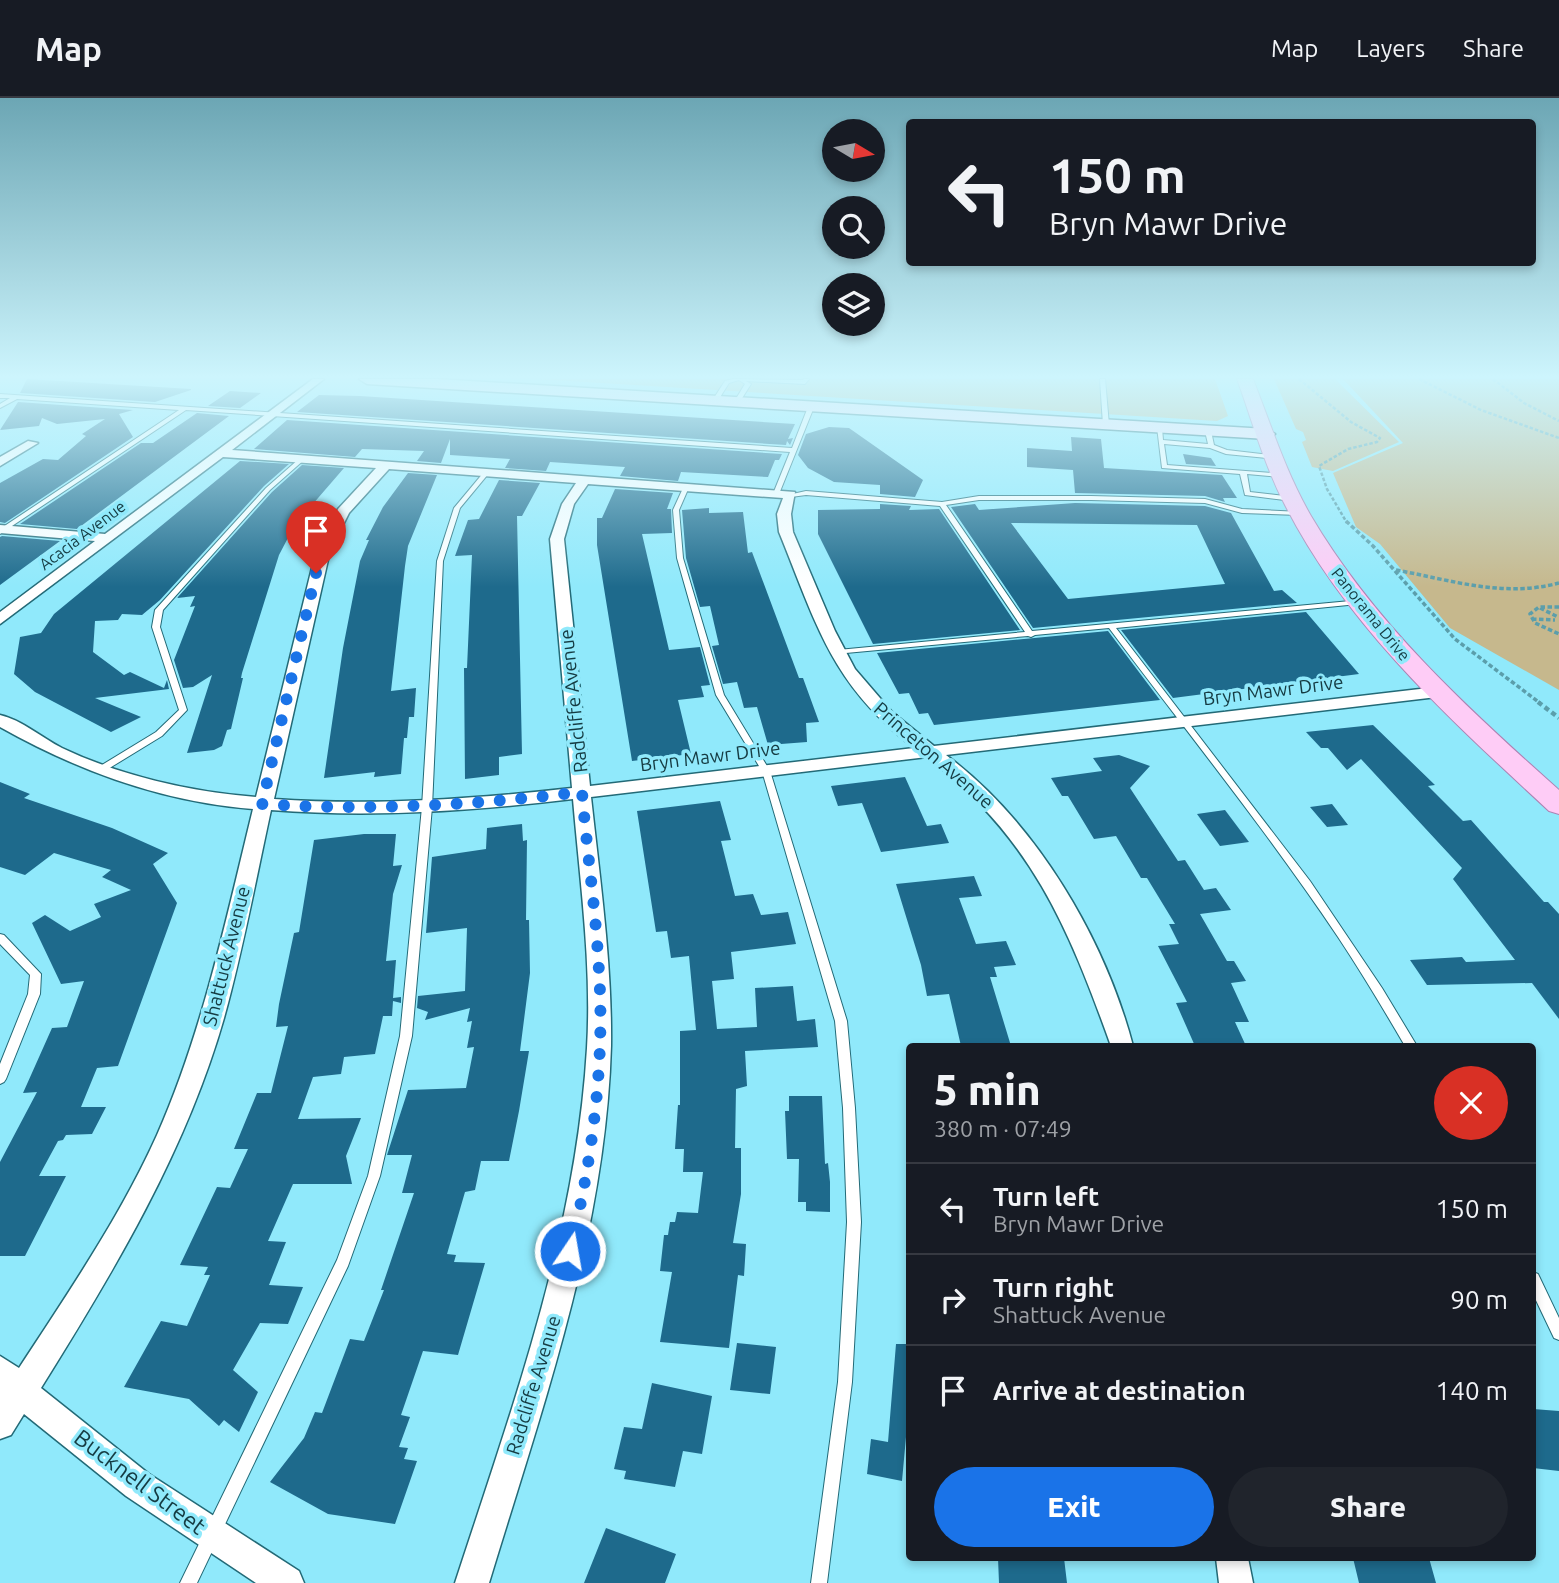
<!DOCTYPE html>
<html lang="en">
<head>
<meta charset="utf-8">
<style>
	body { margin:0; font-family:Ubuntu,sans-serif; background:#20242c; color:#f1f3f6; height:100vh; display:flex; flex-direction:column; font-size:26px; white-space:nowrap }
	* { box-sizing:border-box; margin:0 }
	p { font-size:23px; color:#9ea1a6 }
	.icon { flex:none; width:38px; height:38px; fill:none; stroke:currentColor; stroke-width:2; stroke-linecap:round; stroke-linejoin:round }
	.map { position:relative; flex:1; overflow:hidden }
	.details { position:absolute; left:906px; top:945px; width:630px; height:518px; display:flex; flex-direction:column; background:#171b24; border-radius:7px; box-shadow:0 4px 10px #0003 }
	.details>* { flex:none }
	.hud { position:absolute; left:906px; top:21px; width:630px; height:147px; border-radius:7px; box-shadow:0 4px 10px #0003; background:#171b24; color:#f1f3f6; overflow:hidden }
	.needle { width:46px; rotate:100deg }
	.controls { position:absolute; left:822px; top:21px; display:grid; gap:14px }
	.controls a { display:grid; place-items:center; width:63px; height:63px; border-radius:50%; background:#171b24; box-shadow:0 4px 10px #0003; font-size:35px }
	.pin { position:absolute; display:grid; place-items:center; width:60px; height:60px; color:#fff; margin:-72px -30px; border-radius:50% 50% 50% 0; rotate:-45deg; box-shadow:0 0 7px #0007 }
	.pin .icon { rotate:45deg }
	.me { position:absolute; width:77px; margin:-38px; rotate:12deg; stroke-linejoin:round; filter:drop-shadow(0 0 5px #0008) }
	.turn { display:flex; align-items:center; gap:24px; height:147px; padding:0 28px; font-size:32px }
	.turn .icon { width:91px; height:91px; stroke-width:2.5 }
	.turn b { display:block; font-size:49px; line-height:60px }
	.round { display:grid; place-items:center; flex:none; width:74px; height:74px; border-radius:37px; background:#20242c }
	.head { display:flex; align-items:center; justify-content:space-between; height:119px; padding:0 28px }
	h1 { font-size:42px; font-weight:800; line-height:52px }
	.primary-button { display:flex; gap:14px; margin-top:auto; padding:14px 28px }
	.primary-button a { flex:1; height:80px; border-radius:42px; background:#1a73e8; color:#fff; font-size:28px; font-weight:800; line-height:80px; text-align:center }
	.primary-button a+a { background:#20242c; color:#f1f3f6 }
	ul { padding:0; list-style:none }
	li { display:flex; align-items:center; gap:21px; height:91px; padding:0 28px; border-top:2px solid #363941 }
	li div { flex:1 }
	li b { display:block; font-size:26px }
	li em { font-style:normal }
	header { display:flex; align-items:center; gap:42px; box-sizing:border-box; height:98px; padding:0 35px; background:#171b24; border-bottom:2px solid #363941 }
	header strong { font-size:33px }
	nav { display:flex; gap:38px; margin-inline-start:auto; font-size:24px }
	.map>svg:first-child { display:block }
</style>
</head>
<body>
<header>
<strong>Map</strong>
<nav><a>Map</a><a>Layers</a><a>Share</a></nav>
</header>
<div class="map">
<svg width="1559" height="1485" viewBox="0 0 1559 1485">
	<rect width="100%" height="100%" fill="#90e9fb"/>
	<path fill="#c6b88d" d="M 537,281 L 1215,281 L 1228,318 L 1217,323 Z
		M 1274,281 L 1335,281 L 1399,344 L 1333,373 L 1312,369 L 1302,344 L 1306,342 L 1303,334 L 1296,331 Z
		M 1343,281 L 1559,281 L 1559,592 L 1450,530 L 1380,446 L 1356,429 L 1333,375 L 1403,345 Z"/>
	<path fill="#1e6a8c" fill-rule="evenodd" d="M 27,281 L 191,291 L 191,292 L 155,304 L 20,295 Z
		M 230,293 L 261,295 L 240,310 L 208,308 Z
		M 319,297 L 360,298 L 795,326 L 788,341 L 793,340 L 790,347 L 787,343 L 786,347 L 297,314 Z
		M 18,304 L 133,312 L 119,316 L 133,339 L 5,425 L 0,424 L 0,385 L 43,361 L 58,362 L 86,338 L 82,336 L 105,321 L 57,326 L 42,320 L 39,328 L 0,332 Z
		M 197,315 L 229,318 L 77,431 L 20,426 L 141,345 L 153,345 Z
		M 287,322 L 782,356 L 779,362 L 775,362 L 768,379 L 681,374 L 678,383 L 620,378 L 625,369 L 550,364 L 546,373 L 505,370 L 510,361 L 450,357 L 450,341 L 441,365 L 417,363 L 424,353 L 362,351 L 355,359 L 254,351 Z
		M 829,329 L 849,330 L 923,382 L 915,399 L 880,396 L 880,387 L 834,384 L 808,370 L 798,357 L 806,336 Z
		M 1071,339 L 1101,341 L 1104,370 L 1222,377 L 1237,400 L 1223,400 L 1225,404 L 1205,398 L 1075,395 L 1073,372 L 1027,369 L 1027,350 L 1072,353 Z
		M 1183,356 L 1211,360 L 1216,368 L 1186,366 Z
		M 240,363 L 289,366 L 264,388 L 160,502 L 142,517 L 122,516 L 118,522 L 95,523 L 93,554 L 124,577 L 130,574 L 164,590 L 167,582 L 169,591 L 95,600 L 141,619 L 111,634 L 35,594 L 14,576 L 20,539 L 41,535 L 54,516 Z
		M 302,367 L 344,370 L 312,407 L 295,436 L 290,436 L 279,457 L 242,575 L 241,580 L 243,580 L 231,631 L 227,632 L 222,648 L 214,652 L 187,655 L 212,577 L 193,589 L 183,590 L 174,562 L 195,508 L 190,509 L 195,498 L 177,500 L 272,394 Z
		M 408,375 L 437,377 L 408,448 L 405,468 L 391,593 L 416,590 L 414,619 L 409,619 L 407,640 L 404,640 L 401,676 L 374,679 L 375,674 L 324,680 L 343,550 L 360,463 L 369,442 L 366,442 L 383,409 Z
		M 499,382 L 540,385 L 522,418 L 517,418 L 522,656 L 499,659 L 499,677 L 465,681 L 464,570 L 467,570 L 472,457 L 455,458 L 468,422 L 479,421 Z
		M 615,391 L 673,395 L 667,411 L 671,411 L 672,435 L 642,436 L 669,552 L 700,549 L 710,587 L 701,588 L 704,599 L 678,602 L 691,656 L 632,663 L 597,447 L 597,420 L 602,420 Z
		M 1075,405 L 1205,408 L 1231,415 L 1274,493 L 1282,492 L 1297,505 L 1033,530 L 951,409 L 975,406 L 979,412 ZM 1011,425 L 1197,427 L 1225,486 L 1068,501 Z
		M 880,406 L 911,408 L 909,412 L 939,411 L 1020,532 L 873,546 L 818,436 L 818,412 L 880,411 Z
		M 709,410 L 709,415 L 743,414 L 748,455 L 752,454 L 799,580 L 803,580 L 819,624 L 806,625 L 807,644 L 768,647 L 757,609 L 744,610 L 737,584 L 723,586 L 712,548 L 719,547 L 710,508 L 700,509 L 686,460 L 682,412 Z
		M 0,439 L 2,438 L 60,443 L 0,487 Z
		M 1306,514 L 1359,576 L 1173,600 L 1121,532 Z
		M 1108,533 L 1160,602 L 934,627 L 928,615 L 919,616 L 909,595 L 899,596 L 877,555 Z
		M 1373,627 L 1435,687 L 1428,688 L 1463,723 L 1471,722 L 1544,804 L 1548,804 L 1559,816 L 1559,921 L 1532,885 L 1427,887 L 1410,862 L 1462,859 L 1466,864 L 1515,862 L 1453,781 L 1462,770 L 1361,661 L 1347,672 L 1328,650 L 1321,650 L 1306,634 Z
		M 1119,657 L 1150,668 L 1130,690 L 1178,763 L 1185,762 L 1204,792 L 1216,790 L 1231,812 L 1200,816 L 1227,863 L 1234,863 L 1246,883 L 1231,885 L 1249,924 L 1235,924 L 1246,948 L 1195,948 L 1176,905 L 1187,904 L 1158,848 L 1179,846 L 1169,826 L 1175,826 L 1147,780 L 1141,780 L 1116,738 L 1094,741 L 1068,698 L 1062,698 L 1051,680 L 1102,673 L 1093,660 Z
		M 905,679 L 927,728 L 941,726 L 949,745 L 881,754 L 862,705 L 838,708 L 831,688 Z
		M 0,684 L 30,696 L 24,700 L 112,730 L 168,755 L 153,766 L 177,805 L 118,968 L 97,970 L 81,1009 L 106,1009 L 92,1036 L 66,1037 L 63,1042 L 58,1043 L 39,1078 L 66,1078 L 25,1158 L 0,1158 L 0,1064 L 37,994 L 23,995 L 52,930 L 67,929 L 84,883 L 61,886 L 32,825 L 45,817 L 70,833 L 101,819 L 94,806 L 131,792 L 102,779 L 111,772 L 54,755 L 25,777 L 0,769 Z
		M 720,703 L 731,742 L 721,743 L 735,798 L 753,796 L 761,817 L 788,814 L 796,846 L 731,854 L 734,881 L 712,883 L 717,931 L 757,929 L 755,890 L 793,888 L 797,923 L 815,921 L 818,949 L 745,953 L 747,988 L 736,991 L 735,1050 L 741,1050 L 741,1096 L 733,1145 L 746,1146 L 744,1178 L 738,1177 L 729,1250 L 660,1244 L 672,1174 L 660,1173 L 664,1137 L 668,1137 L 670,1124 L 675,1124 L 677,1114 L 698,1115 L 703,1074 L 683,1074 L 684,1051 L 675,1051 L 678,1007 L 680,1007 L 680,933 L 696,932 L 689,858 L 671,860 L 667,833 L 656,834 L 637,713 Z
		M 1332,706 L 1348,727 L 1327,729 L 1310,709 Z
		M 1225,712 L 1249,744 L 1220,748 L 1197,716 Z
		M 522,726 L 523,743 L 527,742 L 526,822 L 529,822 L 530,875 L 520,953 L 529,953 L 519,1013 L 509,1063 L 481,1063 L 475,1092 L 465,1094 L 447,1156 L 456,1157 L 454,1164 L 485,1165 L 458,1257 L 423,1253 L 401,1317 L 410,1319 L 399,1349 L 408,1350 L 404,1361 L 417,1363 L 395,1426 L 328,1416 L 270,1384 L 304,1340 L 315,1314 L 322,1315 L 350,1241 L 364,1243 L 384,1192 L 381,1192 L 414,1095 L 402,1095 L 412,1057 L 387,1057 L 408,992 L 466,990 L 474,949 L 467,950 L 472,923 L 467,924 L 470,910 L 425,922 L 428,914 L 417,910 L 418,898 L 465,893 L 467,830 L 426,835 L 432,759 L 486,751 L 487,730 Z
		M 364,736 L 396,736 L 393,768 L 402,767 L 393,796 L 386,863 L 396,862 L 393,900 L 401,899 L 401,905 L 393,903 L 392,918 L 383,918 L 375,956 L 344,959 L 341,976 L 313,979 L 298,1021 L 361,1020 L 346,1058 L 352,1086 L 293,1086 L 268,1143 L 286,1144 L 269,1187 L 303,1189 L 288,1226 L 260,1225 L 233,1272 L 258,1294 L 239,1334 L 224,1322 L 219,1328 L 189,1301 L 124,1289 L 161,1223 L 187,1228 L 210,1177 L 204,1177 L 208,1169 L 180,1167 L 217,1089 L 230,1090 L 248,1051 L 234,1051 L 257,995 L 271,995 L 288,928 L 276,929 L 279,906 L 294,835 L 299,834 L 314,742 Z
		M 974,778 L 982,798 L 959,800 L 976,846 L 1006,843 L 1016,867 L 994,869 L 997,879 L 990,879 L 1011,948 L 961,948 L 949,896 L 927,898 L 921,867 L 896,786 Z
		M 789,998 L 822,998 L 825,1066 L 828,1065 L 830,1084 L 830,1114 L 806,1113 L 806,1104 L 798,1104 L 799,1061 L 787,1061 L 785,1013 L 789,1013 Z
		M 737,1245 L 776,1249 L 770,1296 L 730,1292 Z
		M 896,1246 L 910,1246 L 910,1339 L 906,1339 L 902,1383 L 867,1376 L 871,1341 L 888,1344 Z
		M 652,1285 L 712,1298 L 702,1356 L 683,1353 L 675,1389 L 624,1381 L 626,1373 L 614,1371 L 624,1329 L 642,1331 Z
		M 1533,1311 L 1559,1313 L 1559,1373 L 1533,1370 Z
		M 606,1430 L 676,1456 L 665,1485 L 584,1485 Z
		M 998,1460 L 1064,1460 L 1067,1485 L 999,1485 Z
		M 1353,1460 L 1429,1460 L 1436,1485 L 1359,1485 Z"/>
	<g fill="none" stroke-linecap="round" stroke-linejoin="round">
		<g stroke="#236a77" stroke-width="2">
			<path id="service" d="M 733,281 L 803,282 L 804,281 L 809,281 L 805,286 L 746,283 L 751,286 L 739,305 L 737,306 L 734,304 L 745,286 L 739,282 L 729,285 L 717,304 L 713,304 L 712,303 L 725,283 Z
				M 1100,281 L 1105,281 L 1109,327 L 1106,329 L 1103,327 Z
				M 0,296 L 792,350 L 808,309 L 811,307 L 814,309 L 779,396 L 776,398 L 773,396 L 790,354 L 186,312 L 0,436 L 0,431 L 179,312 L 17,301 L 0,310 L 0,306 L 10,300 L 0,300 Z
				M 1157,329 L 1162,330 L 1163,342 L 1208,346 L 1205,333 L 1208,331 L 1211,333 L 1214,347 L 1227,352 L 1278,358 L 1279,359 L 1276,361 L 1226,356 L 1210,350 L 1164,346 L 1167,367 L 1284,376 L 1285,377 L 1282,379 L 1247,376 L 1250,394 L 1293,399 L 1296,401 L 1293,403 L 1245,397 L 1240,376 L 1162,370 Z
				M 300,360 L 305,361 L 270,392 L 163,512 L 160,529 L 187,612 L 162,638 L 103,674 L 97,674 L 96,672 L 97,670 L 156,634 L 179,612 L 152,529 L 155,512 L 266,390 Z
				M 486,373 L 489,375 L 460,410 L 443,463 L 432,709 L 412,938 L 380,1078 L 348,1168 L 197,1485 L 180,1485 L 337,1162 L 368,1078 L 400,938 L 422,709 L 437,463 L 454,410 L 484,374 Z
				M 684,388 L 689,389 L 679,412 L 683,460 L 724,597 L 770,673 L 847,923 L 855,1010 L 861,1124 L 852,1284 L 827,1485 L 811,1485 L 838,1284 L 847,1124 L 843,1010 L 835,923 L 762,673 L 716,597 L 677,460 L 673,412 Z
				M 806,393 L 942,404 L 979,398 L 1091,398 L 1205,401 L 1242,411 L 1301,414 L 1302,415 L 1299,417 L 1242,415 L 1205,405 L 1091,402 L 979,402 L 946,407 L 1032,533 L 1361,502 L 1362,504 L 1358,506 L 1116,530 L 1310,783 L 1382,890 L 1417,948 L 1405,948 C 1384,912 1362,875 1338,839 C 1267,733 1186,633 1109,530 L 1035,537 L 1031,539 L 1028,538 L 835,556 L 835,552 L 838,552 L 1025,534 L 940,408 L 806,397 L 791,399 L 788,397 Z
				M 0,836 L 4,837 L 41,876 L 40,896 L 6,981 L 4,984 L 0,986 L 0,966 L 28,896 L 30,877 L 0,846 Z
				M 1533,1174 L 1538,1176 L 1559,1220 L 1559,1242 L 1554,1240 L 1533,1196 Z"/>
		</g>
		<g stroke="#236a77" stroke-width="3">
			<path id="minor" d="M 313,281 L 324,281 L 232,352 L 795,394 L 791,416 L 793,434 L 835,533 L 855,571 L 892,614 L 934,648 L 1437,589 L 1445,594 L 1437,599 L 946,657 C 1036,724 1105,841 1133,948 L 1111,948 C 1068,828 1031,739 927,659 L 591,699 C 600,782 612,865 611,948 C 606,1133 542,1310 489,1485 L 455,1485 C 512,1310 576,1136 587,950 C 592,867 580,784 573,701 C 472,713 372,720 271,712 C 256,781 243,852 224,920 C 186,1053 114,1173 41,1290 L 149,1376 L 299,1473 L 304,1485 L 256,1485 L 126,1398 L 24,1316 L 11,1337 L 0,1341 L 0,1258 L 19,1270 C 68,1195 120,1119 157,1037 C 203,933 226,821 253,711 C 163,704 78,673 0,629 L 0,617 C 22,622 42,640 62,650 C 121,678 191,694 256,699 L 316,453 L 338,411 L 376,370 L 223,359 L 0,526 L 0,514 L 95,443 L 0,435 L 0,427 L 105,436 ZM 389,371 L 576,385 L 562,406 L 550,441 L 572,690 C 473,701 374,708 274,701 L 330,453 L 349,415 ZM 588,386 L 783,400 L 777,416 L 779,434 C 817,527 831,586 914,650 L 590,688 L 564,441 L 574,406 Z
				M 28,343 L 38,345 L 0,368 L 0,359 Z
				M 1216,1460 L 1248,1460 L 1253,1485 L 1219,1485 Z"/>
		</g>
		<g stroke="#236a77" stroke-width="3">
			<path id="secondary" d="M 359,281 L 437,281 L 1267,331 L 1275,336 L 1267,341 L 367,286 Z"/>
		</g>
		<g stroke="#ac83b3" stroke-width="2">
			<path id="primary" d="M 1237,281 L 1253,281 C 1271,327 1286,375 1311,418 C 1374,525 1467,610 1559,692 L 1559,716 L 1549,713 C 1450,621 1346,528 1284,405 C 1264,366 1252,322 1237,281 Z"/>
		</g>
		<path stroke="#5b9eab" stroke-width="2.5" stroke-dasharray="3.5 2" stroke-linecap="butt" d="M 1299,281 L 1351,324 L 1380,340 L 1377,344 L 1348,351 L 1319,368 L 1327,391 L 1347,425
			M 1419,281 L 1481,312 L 1559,340
			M 1493,281 L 1524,305 L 1559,323"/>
		<path stroke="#5b9eab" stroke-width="3.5" stroke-dasharray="4.5 2.5" stroke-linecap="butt" d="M 1346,423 L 1373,448 L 1455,541 L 1540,605
			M 1396,472 C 1451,482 1503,500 1559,485
			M 1559,509 L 1539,509 L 1530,516 L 1535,525 L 1559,536
			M 1540,510 L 1558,519
			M 1532,521 L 1555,522"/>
		<path stroke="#5b9eab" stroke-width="4.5" stroke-dasharray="5 3.5" stroke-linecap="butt" d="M 1538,604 L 1559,620"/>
		<use href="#service" fill="#fff" fill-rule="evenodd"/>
		<use href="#minor" fill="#fff" fill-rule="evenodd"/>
		<use href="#secondary" fill="#ffe6fa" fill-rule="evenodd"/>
		<use href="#primary" fill="#feccf6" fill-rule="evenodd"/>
	</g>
	<linearGradient id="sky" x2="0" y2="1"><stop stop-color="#6ca6b4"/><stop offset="0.57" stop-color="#cdf5fd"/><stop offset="1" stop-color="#cdf5fd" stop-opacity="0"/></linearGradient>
	<rect width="1559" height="489" fill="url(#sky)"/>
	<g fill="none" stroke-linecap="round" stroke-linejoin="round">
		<path stroke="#1a73e8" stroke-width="12" stroke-dasharray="0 21.6" d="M 316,475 L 262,706 C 370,713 475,707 582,694 C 587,754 596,814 599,874 C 605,966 592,1064 570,1153"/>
	</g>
	<g text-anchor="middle" stroke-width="7" stroke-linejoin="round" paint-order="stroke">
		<g font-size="16" fill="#153b42" stroke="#90e9fb">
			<text transform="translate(82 437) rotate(-37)" y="6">Acacia Avenue</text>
			<text transform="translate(1371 516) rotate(51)" y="6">Panorama Drive</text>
		</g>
		<g font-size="19" fill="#153b42" stroke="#90e9fb">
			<text transform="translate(1273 592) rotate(-7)" y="7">Bryn Mawr Drive</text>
			<text transform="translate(573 603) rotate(-96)" y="7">Radcliffe Avenue</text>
			<text transform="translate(934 657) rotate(41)" y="7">Princeton Avenue</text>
			<text transform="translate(710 658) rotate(-7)" y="7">Bryn Mawr Drive</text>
			<text transform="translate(226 858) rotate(-76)" y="7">Shattuck Avenue</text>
			<text transform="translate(533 1287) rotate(-73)" y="7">Radcliffe Avenue</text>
		</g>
		<g font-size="23" fill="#153b42" stroke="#90e9fb">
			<text transform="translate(140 1384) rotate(37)" y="8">Bucknell Street</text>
		</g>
	</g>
</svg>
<div class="controls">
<a><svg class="needle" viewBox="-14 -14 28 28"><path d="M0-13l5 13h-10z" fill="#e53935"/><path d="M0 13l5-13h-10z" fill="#9ea1a6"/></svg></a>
<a><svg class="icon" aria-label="search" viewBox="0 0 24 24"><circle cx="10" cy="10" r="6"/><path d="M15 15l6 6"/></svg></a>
<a><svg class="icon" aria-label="layers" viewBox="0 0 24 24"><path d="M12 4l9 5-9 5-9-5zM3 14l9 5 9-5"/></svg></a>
</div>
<div class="pin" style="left:316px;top:475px;background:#d93025"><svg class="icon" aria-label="arrive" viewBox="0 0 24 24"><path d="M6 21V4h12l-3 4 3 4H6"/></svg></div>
<svg class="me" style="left:570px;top:1153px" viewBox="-20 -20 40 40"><circle r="17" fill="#1a73e8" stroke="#fff" stroke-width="3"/><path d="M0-11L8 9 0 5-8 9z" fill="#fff"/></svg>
<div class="hud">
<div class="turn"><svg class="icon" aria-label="left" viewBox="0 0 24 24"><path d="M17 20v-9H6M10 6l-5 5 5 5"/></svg><div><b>150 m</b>Bryn Mawr Drive</div></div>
</div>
<section class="details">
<div class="head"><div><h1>5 min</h1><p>380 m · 07:49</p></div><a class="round" style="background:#d93025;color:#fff"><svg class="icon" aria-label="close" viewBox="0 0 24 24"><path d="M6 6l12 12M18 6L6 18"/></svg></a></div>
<ul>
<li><svg class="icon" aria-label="left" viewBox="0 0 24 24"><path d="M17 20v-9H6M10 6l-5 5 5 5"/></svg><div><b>Turn left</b><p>Bryn Mawr Drive</p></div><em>150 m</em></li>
<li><svg class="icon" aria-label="right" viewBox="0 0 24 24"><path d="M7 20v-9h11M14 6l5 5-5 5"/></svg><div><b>Turn right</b><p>Shattuck Avenue</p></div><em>90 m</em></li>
<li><svg class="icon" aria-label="arrive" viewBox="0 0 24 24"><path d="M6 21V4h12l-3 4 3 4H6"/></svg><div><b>Arrive at destination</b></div><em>140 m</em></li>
</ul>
<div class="primary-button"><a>Exit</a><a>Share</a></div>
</section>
</div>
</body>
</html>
